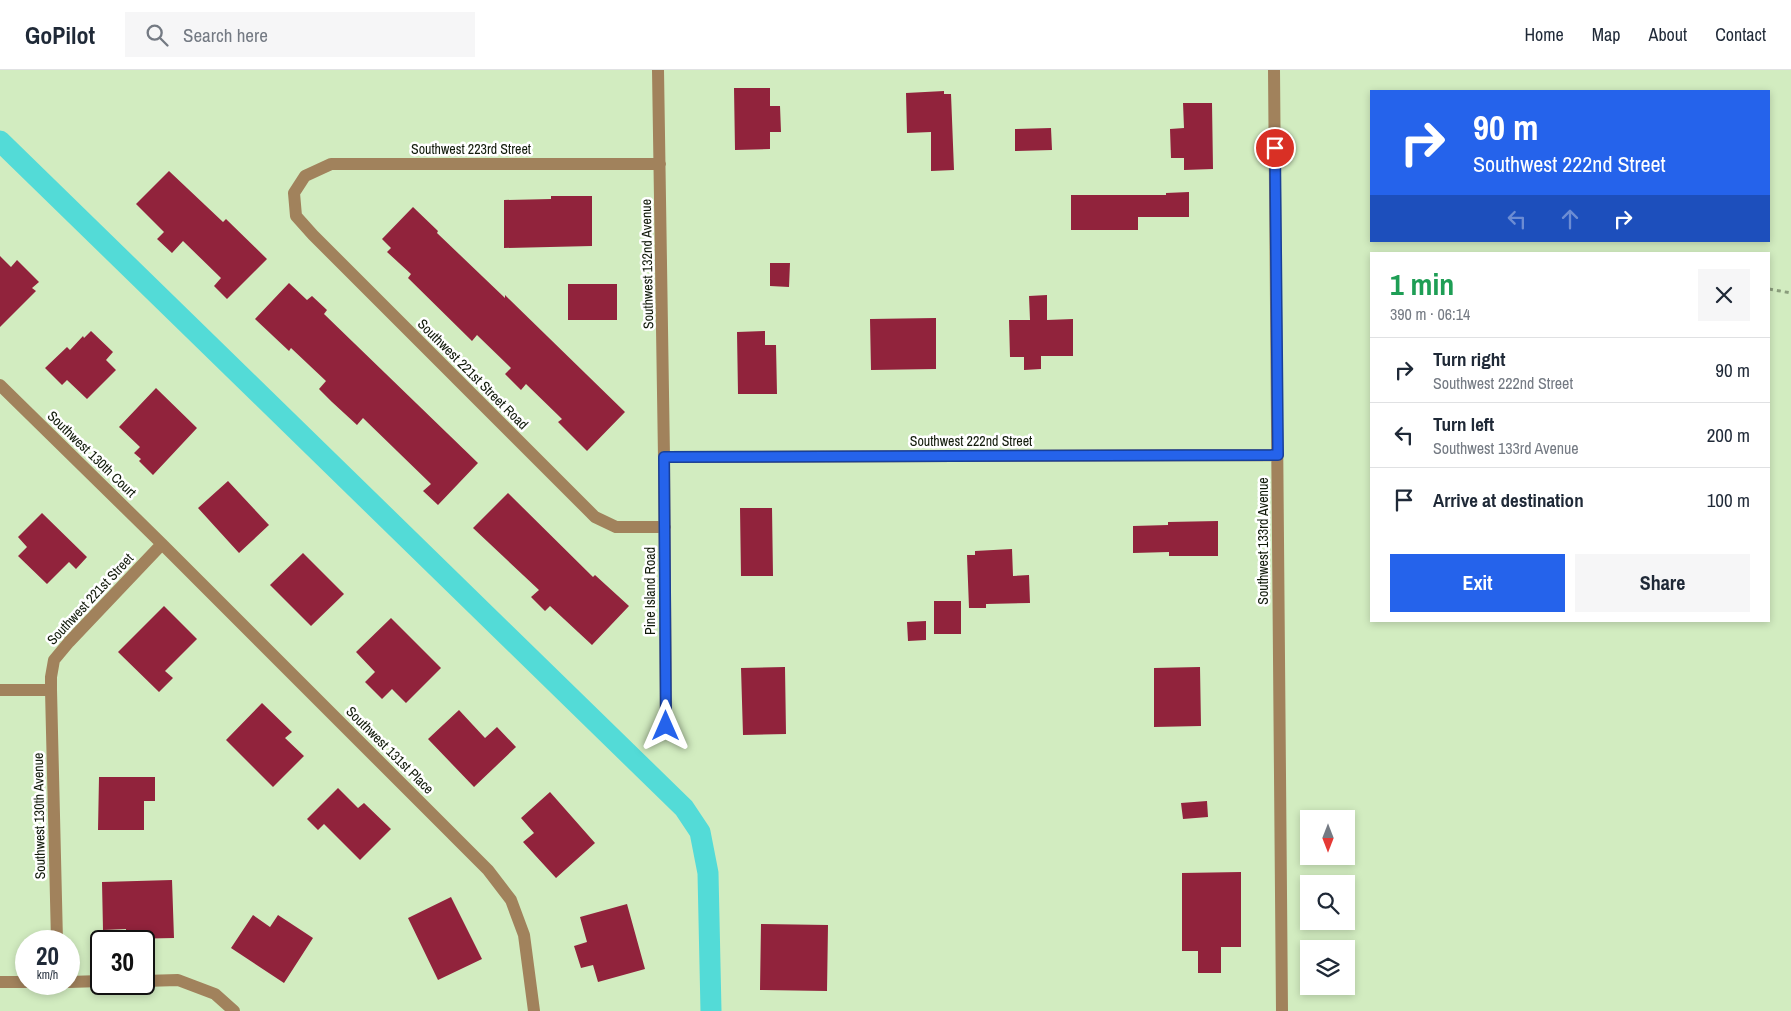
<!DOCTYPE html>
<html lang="en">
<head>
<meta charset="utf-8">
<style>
	body { margin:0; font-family:"Archivo Narrow",sans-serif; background:#f6f6f7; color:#1f2937; height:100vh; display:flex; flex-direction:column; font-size:19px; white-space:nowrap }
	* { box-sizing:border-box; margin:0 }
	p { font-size:16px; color:#747a83 }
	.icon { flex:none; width:28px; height:28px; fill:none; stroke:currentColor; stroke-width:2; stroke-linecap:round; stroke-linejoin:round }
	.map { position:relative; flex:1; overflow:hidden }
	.drawer { position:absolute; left:1370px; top:182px; width:400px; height:370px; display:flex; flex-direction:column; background:#fff; border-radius:0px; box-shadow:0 2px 8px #0003 }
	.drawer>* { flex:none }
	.banner { position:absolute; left:1370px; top:20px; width:400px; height:152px; border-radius:0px; box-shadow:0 2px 8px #0003; background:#2563eb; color:#fff; overflow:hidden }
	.needle { width:32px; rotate:180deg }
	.tools { position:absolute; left:1300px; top:740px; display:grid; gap:10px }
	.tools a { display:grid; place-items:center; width:55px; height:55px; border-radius:0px; background:#fff; box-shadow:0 2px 8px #0003; font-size:25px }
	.speed { position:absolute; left:15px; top:860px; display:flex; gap:10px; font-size:25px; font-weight:700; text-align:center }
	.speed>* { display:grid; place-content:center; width:65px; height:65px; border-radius:50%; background:#fff; box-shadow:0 2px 8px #0003; line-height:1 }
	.speed small { font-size:12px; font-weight:400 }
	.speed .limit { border:2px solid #111; border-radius:8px; background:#fff; color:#111 }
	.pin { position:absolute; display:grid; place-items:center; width:42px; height:42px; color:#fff; margin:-21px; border:2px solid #fff; border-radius:50%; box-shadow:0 1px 5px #0007 }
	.me { position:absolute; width:55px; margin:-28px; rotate:0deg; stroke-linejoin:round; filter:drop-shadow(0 0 4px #0008) }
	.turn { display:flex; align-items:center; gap:18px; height:105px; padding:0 20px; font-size:22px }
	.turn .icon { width:65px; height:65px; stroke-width:2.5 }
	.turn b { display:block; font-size:35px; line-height:42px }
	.lanes { display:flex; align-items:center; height:48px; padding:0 20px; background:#0003; justify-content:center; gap:25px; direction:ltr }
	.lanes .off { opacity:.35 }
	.round { display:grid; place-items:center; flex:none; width:52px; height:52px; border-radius:0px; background:#f6f6f7 }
	.headline { display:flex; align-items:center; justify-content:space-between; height:85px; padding:0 20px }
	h1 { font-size:30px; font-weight:700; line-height:38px; color:#1e9e55 }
	.action { display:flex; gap:10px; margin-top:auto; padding:10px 20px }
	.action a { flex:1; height:58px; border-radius:0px; background:#2563eb; color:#fff; font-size:20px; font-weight:700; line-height:58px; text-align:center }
	.action a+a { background:#f6f6f7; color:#1f2937 }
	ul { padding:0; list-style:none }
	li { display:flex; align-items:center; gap:15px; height:65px; padding:0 20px; border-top:1px solid #e0e1e3 }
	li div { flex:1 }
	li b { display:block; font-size:19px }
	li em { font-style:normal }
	header { display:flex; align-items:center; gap:30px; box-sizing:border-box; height:70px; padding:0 25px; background:#fff; border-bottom:1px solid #e0e1e3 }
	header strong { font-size:24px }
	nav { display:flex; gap:28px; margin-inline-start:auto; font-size:18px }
	.search { width:350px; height:45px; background:#f6f6f7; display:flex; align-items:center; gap:12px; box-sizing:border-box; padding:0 18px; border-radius:0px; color:#747a83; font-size:19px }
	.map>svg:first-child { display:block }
</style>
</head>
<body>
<header>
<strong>GoPilot</strong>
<div class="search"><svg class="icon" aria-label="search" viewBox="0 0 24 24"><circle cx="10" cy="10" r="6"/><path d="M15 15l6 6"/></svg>Search here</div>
<nav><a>Home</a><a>Map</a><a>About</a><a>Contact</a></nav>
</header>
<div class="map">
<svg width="1791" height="941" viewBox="0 0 1791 941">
	<rect width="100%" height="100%" fill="#d2ecc0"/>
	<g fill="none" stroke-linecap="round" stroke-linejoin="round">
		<path stroke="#53dbd7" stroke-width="21" d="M 0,71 L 684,738 L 700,762 L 708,803 L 711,941"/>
	</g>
	<path fill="#91233c" d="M 734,18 L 770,18 L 770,36 L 780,36 L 781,62 L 770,62 L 770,79 L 735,80 Z
		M 944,21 L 944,24 L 951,24 L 954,100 L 931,101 L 931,62 L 907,63 L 906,23 Z
		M 1183,33 L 1212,33 L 1213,99 L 1184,100 L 1184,88 L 1171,88 L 1170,59 L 1184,58 Z
		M 1051,58 L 1052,80 L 1015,81 L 1015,59 Z
		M 169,101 L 223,152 L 226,149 L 267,189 L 227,229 L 214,216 L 221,208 L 183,171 L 172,183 L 157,169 L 164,162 L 136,134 Z
		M 1189,122 L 1189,147 L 1138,147 L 1138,160 L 1071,160 L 1071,125 L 1166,125 L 1166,123 Z
		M 551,126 L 592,126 L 592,176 L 504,178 L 504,130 L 551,129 Z
		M 413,137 L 438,161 L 437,163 L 505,228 L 505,225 L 625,342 L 587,381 L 558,352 L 562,349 L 526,314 L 521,320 L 505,304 L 511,298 L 477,265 L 472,271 L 408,208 L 411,204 L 387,182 L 391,178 L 382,169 Z
		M 0,186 L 11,197 L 17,190 L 39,212 L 32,218 L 36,221 L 0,257 Z
		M 770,193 L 790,193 L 789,217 L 770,216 Z
		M 289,213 L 307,230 L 312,226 L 327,240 L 324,244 L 478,393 L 438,435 L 423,421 L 431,414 L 363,348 L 357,355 L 332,332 L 319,319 L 326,311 L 291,278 L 289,281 L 255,249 Z
		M 568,214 L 617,214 L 617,250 L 568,250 Z
		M 1047,225 L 1047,250 L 1073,249 L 1073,286 L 1041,286 L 1041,299 L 1024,300 L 1024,287 L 1010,287 L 1009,250 L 1030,250 L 1029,226 Z
		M 936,248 L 936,299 L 871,300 L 870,249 Z
		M 91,261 L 113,282 L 106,290 L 116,300 L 87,329 L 67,310 L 62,315 L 45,298 L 67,277 L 70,280 L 83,266 L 84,268 Z
		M 765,261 L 765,275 L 776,275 L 777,324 L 738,324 L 737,262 Z
		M 156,318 L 197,358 L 153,405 L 139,391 L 141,389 L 134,383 L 140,377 L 119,357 Z
		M 228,411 L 269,455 L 239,483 L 198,438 Z
		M 508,423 L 593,507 L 595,505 L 629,536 L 592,575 L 550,536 L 545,541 L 531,527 L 539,520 L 473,458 Z
		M 740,438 L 772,438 L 773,506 L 741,506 Z
		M 42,443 L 87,487 L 76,499 L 69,492 L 47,514 L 18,486 L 27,477 L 18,467 Z
		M 1218,451 L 1218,486 L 1169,486 L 1169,482 L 1133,483 L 1133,456 L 1168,455 L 1168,452 Z
		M 1012,479 L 1013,506 L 1029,505 L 1030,533 L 986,534 L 986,538 L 969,538 L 967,485 L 975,485 L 975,481 Z
		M 303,483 L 344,524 L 311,556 L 270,515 Z
		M 934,531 L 961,531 L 961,564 L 934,564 Z
		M 164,536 L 197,569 L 165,601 L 173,608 L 159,622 L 118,582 Z
		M 391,548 L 441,598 L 406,633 L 392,619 L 382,629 L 365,612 L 375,602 L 356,582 Z
		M 926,551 L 926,570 L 908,571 L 907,552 Z
		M 785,597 L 786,664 L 743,665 L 741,598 Z
		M 1200,597 L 1201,656 L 1154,657 L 1154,598 Z
		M 262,633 L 292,662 L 285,668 L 304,686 L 273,717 L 226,670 Z
		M 459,640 L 485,668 L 497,657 L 516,677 L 474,717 L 428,669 Z
		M 99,707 L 155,707 L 155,731 L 144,731 L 144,760 L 98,760 Z
		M 338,718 L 358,738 L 364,733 L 391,759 L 360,790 L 324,754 L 318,760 L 307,749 Z
		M 550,722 L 595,773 L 556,808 L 523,772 L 534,763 L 521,748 Z
		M 1207,731 L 1208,747 L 1183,749 L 1181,733 Z
		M 1241,802 L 1241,877 L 1221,877 L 1221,903 L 1198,903 L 1198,881 L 1182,881 L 1182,803 Z
		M 172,810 L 174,868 L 126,869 L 126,859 L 103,860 L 102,812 Z
		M 451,827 L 482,889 L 438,910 L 408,848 Z
		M 627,834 L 645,899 L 598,912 L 593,895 L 581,898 L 574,876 L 587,872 L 580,847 Z
		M 253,845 L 270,857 L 278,845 L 313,868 L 284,913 L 231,878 Z
		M 761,854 L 828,855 L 827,921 L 760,920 Z"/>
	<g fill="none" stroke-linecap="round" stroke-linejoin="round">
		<path stroke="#8a9d7c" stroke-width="3" stroke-dasharray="4 4" stroke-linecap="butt" d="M 1769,219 L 1791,223"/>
		<path stroke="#a1825c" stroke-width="12" d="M 658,0 L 664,387 L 666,656
			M 1274,0 L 1282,941
			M 660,94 L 331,94 L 305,106 L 294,123 L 296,146 L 313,165 L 595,447 L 616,457 L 665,457
			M 0,315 L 162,474 L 488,800 L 511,830 L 524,865 L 534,941
			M 664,387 L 1278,385
			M 0,620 L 51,620
			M 57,871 L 51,620 L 51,607 L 54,590 L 69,572 L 162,474
			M 144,911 L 178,910 L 215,924 L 234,941
			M 0,912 L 26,912
			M 69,912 L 101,911"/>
	</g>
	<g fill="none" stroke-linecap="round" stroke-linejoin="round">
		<g stroke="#184099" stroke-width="12">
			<path id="route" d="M 666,656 L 664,387 L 1278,385 L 1275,78"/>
		</g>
		<use href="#route" stroke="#2563eb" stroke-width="9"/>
	</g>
	<g text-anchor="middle" stroke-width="5" stroke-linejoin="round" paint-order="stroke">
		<g font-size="14" fill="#111a0a" stroke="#fff">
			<text x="471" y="84">Southwest 223rd Street</text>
			<text transform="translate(647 194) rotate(-91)" y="5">Southwest 132nd Avenue</text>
			<text transform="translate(473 304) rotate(45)" y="5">Southwest 221st Street Road</text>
			<text x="971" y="376">Southwest 222nd Street</text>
			<text transform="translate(92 384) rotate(44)" y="5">Southwest 130th Court</text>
			<text transform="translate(1263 471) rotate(-90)" y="5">Southwest 133rd Avenue</text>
			<text transform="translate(650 521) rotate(-90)" y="5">Pine Island Road</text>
			<text transform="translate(90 529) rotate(-47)" y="5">Southwest 221st Street</text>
			<text transform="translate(390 680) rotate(45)" y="5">Southwest 131st Place</text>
			<text transform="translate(39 746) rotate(-91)" y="5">Southwest 130th Avenue</text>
		</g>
	</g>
</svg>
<div class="tools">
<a><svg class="needle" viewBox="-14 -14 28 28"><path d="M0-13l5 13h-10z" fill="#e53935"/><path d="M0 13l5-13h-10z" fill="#747a83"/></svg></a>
<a><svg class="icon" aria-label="search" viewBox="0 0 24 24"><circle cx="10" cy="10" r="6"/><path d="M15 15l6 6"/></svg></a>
<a><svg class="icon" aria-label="layers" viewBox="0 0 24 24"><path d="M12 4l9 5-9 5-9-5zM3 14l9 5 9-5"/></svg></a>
</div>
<div class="speed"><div>20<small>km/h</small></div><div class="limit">30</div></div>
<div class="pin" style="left:1275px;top:78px;background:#d93025"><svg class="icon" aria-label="arrive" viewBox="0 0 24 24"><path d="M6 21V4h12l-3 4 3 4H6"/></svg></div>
<svg class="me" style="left:666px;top:656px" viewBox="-20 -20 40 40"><path d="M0-17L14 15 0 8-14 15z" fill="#2563eb" stroke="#fff" stroke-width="4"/></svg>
<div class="banner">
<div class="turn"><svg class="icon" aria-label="right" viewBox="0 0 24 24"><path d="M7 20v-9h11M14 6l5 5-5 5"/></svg><div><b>90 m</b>Southwest 222nd Street</div></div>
<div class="lanes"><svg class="icon off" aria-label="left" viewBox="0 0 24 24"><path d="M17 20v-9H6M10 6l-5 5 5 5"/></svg><svg class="icon off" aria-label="ahead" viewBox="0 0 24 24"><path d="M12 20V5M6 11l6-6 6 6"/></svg><svg class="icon" aria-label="right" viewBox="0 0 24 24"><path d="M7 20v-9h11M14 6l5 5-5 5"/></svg></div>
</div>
<section class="drawer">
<div class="headline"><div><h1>1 min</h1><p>390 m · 06:14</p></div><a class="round"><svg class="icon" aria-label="close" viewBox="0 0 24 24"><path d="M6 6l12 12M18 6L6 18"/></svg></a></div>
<ul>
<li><svg class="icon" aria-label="right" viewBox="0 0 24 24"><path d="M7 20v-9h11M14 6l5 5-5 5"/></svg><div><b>Turn right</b><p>Southwest 222nd Street</p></div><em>90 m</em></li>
<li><svg class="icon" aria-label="left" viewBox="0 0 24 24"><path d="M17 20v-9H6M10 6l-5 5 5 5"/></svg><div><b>Turn left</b><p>Southwest 133rd Avenue</p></div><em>200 m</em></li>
<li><svg class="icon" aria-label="arrive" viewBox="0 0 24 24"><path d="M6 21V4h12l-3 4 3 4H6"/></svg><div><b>Arrive at destination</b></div><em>100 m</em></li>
</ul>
<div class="action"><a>Exit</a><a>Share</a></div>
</section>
</div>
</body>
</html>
